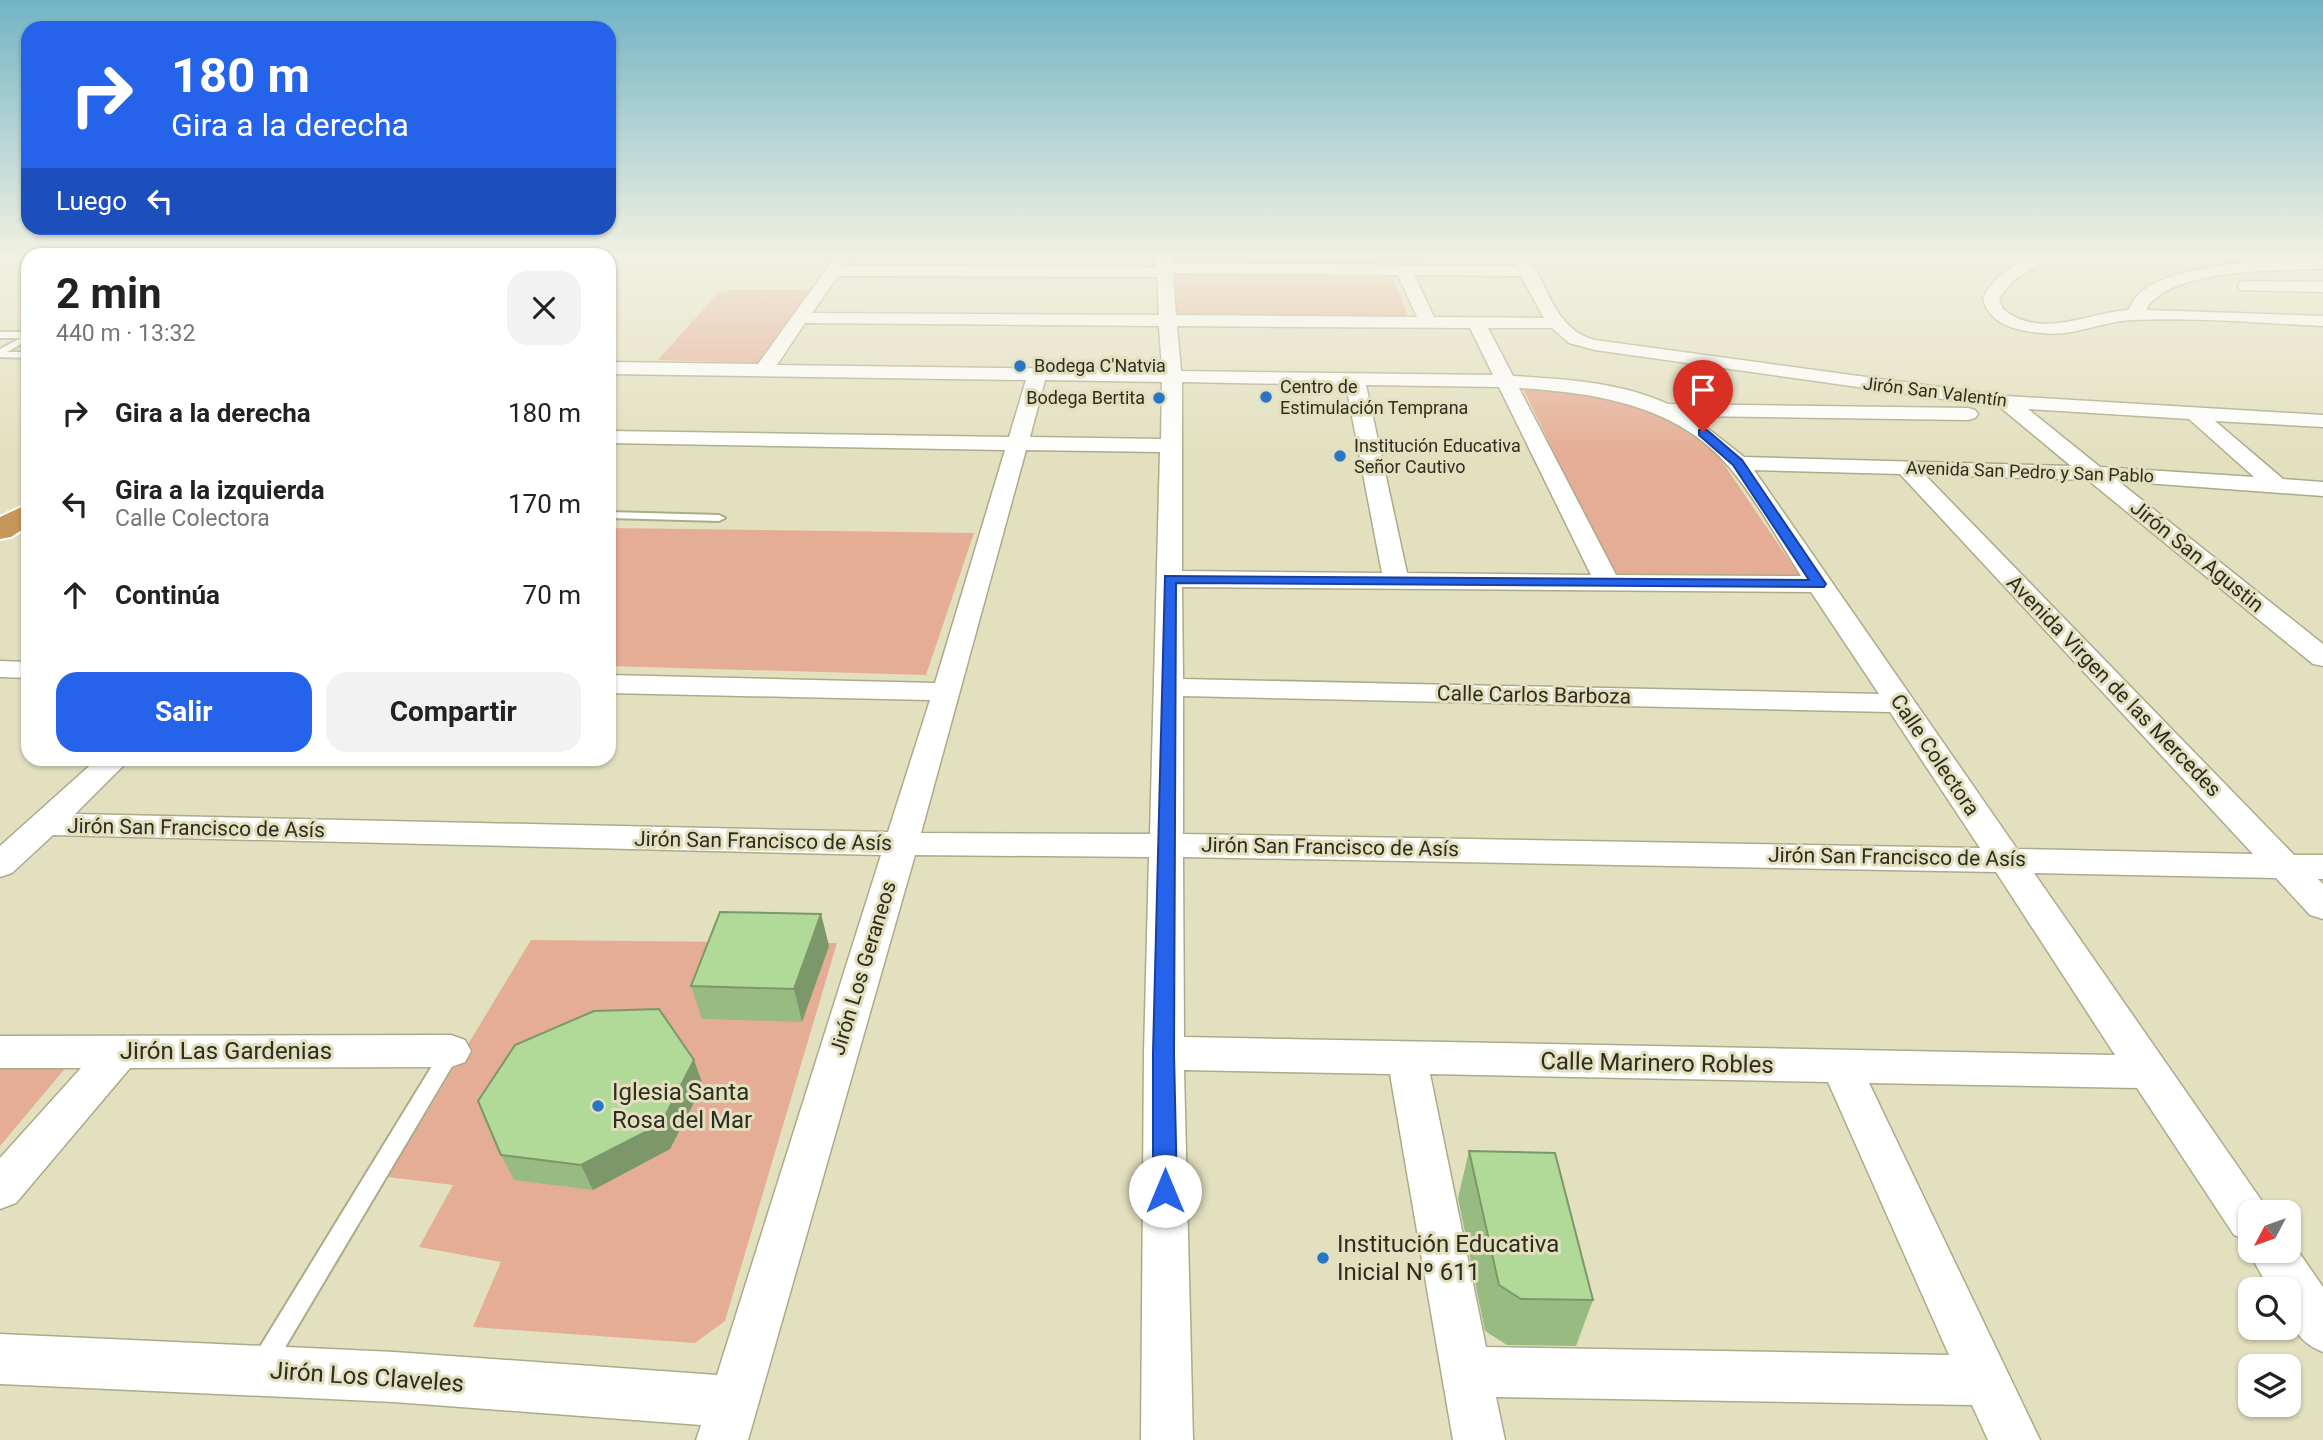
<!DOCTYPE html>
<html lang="es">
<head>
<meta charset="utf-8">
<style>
	body { margin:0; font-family:Roboto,sans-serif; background:#f2f2f2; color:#222; height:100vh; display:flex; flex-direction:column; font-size:26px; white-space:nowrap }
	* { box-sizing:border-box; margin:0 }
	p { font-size:23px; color:#767676 }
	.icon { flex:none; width:38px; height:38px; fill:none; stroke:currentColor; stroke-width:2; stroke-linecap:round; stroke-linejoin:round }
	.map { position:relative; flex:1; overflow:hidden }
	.sheet { position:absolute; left:21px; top:248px; width:595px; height:518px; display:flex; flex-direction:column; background:#fff; border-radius:21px; box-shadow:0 2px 5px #0004 }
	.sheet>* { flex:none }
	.hud { position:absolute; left:21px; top:21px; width:595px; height:214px; border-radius:21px; box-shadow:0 2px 5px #0004; background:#2563eb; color:#fff; overflow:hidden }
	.needle { width:46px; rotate:229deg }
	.controls { position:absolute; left:2238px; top:1200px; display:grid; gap:14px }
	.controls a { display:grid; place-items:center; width:63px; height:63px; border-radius:14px; background:#fff; box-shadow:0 2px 5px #0004; font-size:35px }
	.pin { position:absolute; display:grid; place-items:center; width:60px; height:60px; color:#fff; margin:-72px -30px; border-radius:50% 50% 50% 0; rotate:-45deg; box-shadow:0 0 7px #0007 }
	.pin .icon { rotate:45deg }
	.me { position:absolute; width:77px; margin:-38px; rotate:0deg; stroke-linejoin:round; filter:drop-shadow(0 0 5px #0008) }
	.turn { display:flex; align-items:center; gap:24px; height:147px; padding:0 35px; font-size:32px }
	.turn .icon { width:91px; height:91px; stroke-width:2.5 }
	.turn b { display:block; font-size:49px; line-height:60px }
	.then { display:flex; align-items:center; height:66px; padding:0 35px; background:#0003; gap:14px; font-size:26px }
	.round { display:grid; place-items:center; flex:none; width:74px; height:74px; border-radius:21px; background:#f2f2f2 }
	.overview { display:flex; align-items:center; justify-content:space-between; height:119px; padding:0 35px }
	h1 { font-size:42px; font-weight:700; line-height:52px }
	.action { display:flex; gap:14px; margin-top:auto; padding:14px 35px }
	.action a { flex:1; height:80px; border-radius:21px; background:#2563eb; color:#fff; font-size:28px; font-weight:700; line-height:80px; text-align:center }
	.action a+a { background:#f2f2f2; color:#222 }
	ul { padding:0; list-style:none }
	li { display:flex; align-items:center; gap:21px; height:91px; padding:0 35px }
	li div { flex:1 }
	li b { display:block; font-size:26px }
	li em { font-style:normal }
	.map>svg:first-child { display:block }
</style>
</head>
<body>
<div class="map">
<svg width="2323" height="1440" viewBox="0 0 2323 1440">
	<rect width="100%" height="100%" fill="#e3e0bf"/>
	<path fill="#e5ad95" d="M 1173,253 L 1246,253 L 1247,266 L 1173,265 Z
		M 1169,272 L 1391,273 L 1409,319 L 1168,317 Z
		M 728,290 L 814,290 L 762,363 L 658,360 L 718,293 Z
		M 1522,387 L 1583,389 L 1643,408 L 1688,431 L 1717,454 L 1801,578 L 1614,575 Z
		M 609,528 L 974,533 L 926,675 L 609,666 Z
		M 531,940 L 837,943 L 725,1321 L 695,1343 L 473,1327 L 501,1262 L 419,1247 L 453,1185 L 388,1177 Z
		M 68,1065 L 0,1146 L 0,1066 Z"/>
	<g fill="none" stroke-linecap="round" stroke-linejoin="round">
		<g stroke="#adaa8a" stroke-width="4">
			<path id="lane" d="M 443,253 L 453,253 L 441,256 Z
				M 0,332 L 28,332 L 28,340 L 7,352 L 28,352 L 28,358 L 0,357 L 0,349 L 21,338 L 0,338 Z
				M 609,512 L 719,515 L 725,518 L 719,521 L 609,518 Z
				M 450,1045 L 457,1048 L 459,1053 L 457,1058 L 271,1371 L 263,1375 L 255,1371 L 251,1363 L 255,1355 L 443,1048 Z"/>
		</g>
		<g stroke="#adaa8a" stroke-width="3">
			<path id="street" d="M 838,253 L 853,254 L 844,266 L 1156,267 L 1155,253 L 1171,253 L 1172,263 L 1516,266 L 1509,253 L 1524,253 C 1528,259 1534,266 1537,271 C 1550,297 1561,332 1595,340 L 2006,396 L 2323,415 L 2323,427 L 2215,421 L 2283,479 L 2323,482 L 2323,496 L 2118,481 L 2323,644 L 2323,666 L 2313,664 L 2088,480 L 1925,475 L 2294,855 L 2323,855 L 2323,879 L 2318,879 L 2323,884 L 2323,919 L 2310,915 L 2276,878 L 2034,873 L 2266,1207 L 2269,1213 L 2250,1213 L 2250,1241 L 2234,1235 L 2137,1088 L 1869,1083 L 2040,1440 L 1988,1440 L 1972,1405 L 1496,1397 L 1505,1440 L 1453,1440 L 1390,1074 L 1184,1070 L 1193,1440 L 1141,1440 L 1144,1053 L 1149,857 L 915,855 L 748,1440 L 696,1440 L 701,1425 L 394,1402 L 0,1384 L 0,1334 L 394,1352 L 717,1375 L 881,855 L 53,835 L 12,873 L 0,877 L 0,846 L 96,760 L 129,760 L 75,814 L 888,832 L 930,700 L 609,693 L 609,675 L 935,683 L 1005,450 L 609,443 L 609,431 L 1009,437 L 1026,380 L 609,374 L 609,362 L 758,364 ZM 1173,273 L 1398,275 L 1417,317 L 1176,315 ZM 1414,275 L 1521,276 L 1544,318 L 1434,317 ZM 838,276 L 1157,277 L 1159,315 L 812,313 ZM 805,323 L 1159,326 L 1162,370 L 777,365 ZM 1177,326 L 1470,328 L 1493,375 L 1181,371 ZM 1488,328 L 1552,328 L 1569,343 L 1595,350 L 2000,407 L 2071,466 L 1744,457 L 1692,416 L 1968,420 L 1975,418 L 1978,414 L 1975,410 L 1968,408 L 1668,404 C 1620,382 1565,379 1513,376 ZM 1045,380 L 1162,382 L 1161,439 L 1030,437 ZM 1182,382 L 1346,385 L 1382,573 L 1182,571 ZM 1366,385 L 1499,387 L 1591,575 L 1407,573 ZM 1519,388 C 1596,393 1678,405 1730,468 C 1756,499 1779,541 1801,576 L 1616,575 ZM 2028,409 L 2189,419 L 2254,477 L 2100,467 ZM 1026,450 L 1160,452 L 1150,834 L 921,833 ZM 1754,470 L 1900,474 L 2253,854 L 2017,849 ZM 1182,587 L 1811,592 L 1879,694 L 1183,679 ZM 1183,696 L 1890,712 L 1980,848 L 1183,834 ZM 1183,857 L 1996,872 L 2115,1055 L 1184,1037 ZM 1430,1074 L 1828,1082 L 1949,1355 L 1486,1347 Z
				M 2038,253 L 2060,253 L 2015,279 L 1999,298 L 2003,309 C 2040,340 2087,313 2128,310 C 2131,306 2133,300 2137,296 C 2168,262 2278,260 2323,259 L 2323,269 C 2280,270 2168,268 2146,310 L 2323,316 L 2323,326 C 2259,323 2195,317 2131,320 C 2100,322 2073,337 2042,333 C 2017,331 1989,325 1983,298 C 1995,275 2014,264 2038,253 Z
				M 2246,281 L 2323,282 L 2323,292 L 2240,290 L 2238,286 L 2240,282 Z
				M 0,661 L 28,662 L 28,678 L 0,677 Z
				M 451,1035 L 465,1040 L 471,1051 L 465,1062 L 451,1067 L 130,1068 L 16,1203 L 0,1209 L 0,1158 L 81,1068 L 0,1068 L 0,1036 Z
				M 2289,1238 L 2323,1287 L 2323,1352 C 2292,1339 2289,1321 2289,1290 L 2270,1290 L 2248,1251 L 2250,1245 L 2250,1251 L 2289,1251 Z"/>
		</g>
		<g stroke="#fff" stroke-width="4">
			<path id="highway" d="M 413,253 L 435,253 L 411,256 Z
				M 28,504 L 28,526 L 11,537 L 0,539 L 0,517 Z"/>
		</g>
		<path stroke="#929078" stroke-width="2.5" stroke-dasharray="2 2" stroke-linecap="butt" d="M 162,256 L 166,253"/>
		<use href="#lane" fill="#fff" fill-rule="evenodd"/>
		<use href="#street" fill="#fff" fill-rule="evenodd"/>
		<use href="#highway" fill="#c69758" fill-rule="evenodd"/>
	</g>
	<path fill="#98bb82" d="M 821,914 L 829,946 L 802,1022 L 702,1019 L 691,986 Z
		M 703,1085 L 670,1149 L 593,1190 L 514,1180 L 501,1155 Z
		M 1469,1151 L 1593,1300 L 1576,1346 L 1507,1345 L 1485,1331 L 1458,1198 Z"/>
	<path fill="#7c986a" d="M 821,914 L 829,946 L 802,1022 L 794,989 Z
		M 694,1060 L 703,1085 L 670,1149 L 593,1190 L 581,1165 Z"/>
	<path fill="#b1d997" stroke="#7c986a" stroke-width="2" d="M 720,912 L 821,914 L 794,989 L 691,986 Z
		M 659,1009 L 694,1060 L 661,1124 L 581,1165 L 501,1155 L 478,1101 L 515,1045 L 594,1011 Z
		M 1469,1151 L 1555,1153 L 1593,1300 L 1521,1299 L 1499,1285 Z"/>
	<linearGradient id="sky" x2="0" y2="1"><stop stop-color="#72b4c5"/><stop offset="0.56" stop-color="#f2f1e2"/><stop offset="1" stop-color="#f2f1e2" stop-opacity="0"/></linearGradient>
	<rect width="2323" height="455" fill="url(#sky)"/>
	<path fill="#2563eb" stroke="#184099" stroke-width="2" d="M 1699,430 L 1707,430 L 1742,460 L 1826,584 L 1824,587 L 1176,583 L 1174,1053 L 1177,1191 L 1173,1199 L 1165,1202 L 1156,1199 L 1153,1191 L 1153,1053 L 1165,576 L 1809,580 L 1733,465 L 1699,435 Z"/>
	<g fill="#2a76c6" stroke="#e3e0bf" stroke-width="2.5">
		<circle cx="1020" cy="366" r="7"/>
		<circle cx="1266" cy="397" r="7"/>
		<circle cx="1159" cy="398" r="7"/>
		<circle cx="1340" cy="456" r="7"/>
		<circle cx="598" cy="1106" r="7"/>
		<circle cx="1323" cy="1258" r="7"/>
	</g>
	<g text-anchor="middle" stroke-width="6" stroke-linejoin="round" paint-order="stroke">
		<g font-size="18" fill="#2e2d20" stroke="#e3e0bf" text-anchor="start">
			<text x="1034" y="372">Bodega C'Natvia</text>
			<text x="1280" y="393">Centro de<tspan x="1280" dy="21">Estimulación Temprana</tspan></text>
			<text x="1145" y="404" text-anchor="end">Bodega Bertita</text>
			<text x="1354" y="452">Institución Educativa<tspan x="1354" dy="21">Señor Cautivo</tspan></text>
		</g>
		<g font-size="18" fill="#2e2d20" stroke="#e3e0bf">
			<text transform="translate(1935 392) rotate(7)" y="6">Jirón San Valentín</text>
			<text transform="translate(2030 472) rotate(2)" y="6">Avenida San Pedro y San Pablo</text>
		</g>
		<g font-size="21" fill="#2e2d20" stroke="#e3e0bf">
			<text transform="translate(2197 556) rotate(39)" y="7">Jirón San Agustin</text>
			<text transform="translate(2114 686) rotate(46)" y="7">Avenida Virgen de las Mercedes</text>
			<text transform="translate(1534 695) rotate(1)" y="7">Calle Carlos Barboza</text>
			<text transform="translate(1935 755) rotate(56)" y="7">Calle Colectora</text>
			<text transform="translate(196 828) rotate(1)" y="7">Jirón San Francisco de Asís</text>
			<text transform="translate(763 841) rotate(1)" y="7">Jirón San Francisco de Asís</text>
			<text transform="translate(1330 847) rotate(1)" y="7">Jirón San Francisco de Asís</text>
			<text transform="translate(1897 857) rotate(1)" y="7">Jirón San Francisco de Asís</text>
			<text transform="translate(863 968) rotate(-73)" y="7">Jirón Los Geraneos</text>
		</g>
		<g font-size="24" fill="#2e2d20" stroke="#e3e0bf">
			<text x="226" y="1059">Jirón Las Gardenias</text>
			<text transform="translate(1657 1063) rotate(1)" y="8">Calle Marinero Robles</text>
			<text transform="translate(367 1377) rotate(4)" y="8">Jirón Los Claveles</text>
		</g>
		<g font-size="24" fill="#2e2d20" stroke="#e3e0bf" text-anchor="start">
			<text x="612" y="1100">Iglesia Santa<tspan x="612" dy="28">Rosa del Mar</tspan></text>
			<text x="1337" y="1252">Institución Educativa<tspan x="1337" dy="28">Inicial Nº 611</tspan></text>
		</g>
	</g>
</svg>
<div class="controls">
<a><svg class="needle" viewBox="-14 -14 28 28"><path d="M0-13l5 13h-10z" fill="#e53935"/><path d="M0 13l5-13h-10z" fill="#767676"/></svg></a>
<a><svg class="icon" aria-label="search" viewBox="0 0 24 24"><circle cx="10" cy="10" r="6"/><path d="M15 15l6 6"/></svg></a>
<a><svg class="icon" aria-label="layers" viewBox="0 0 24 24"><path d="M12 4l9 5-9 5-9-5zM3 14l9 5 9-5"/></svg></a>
</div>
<div class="pin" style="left:1703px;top:432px;background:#d93025"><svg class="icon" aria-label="arrive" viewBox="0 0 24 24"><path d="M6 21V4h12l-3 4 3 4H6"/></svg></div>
<svg class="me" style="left:1165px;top:1191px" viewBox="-20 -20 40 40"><circle r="19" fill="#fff"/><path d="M0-13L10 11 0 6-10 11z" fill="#2563eb"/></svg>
<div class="hud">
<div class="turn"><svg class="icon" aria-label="right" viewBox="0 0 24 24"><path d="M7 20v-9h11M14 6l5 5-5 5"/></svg><div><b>180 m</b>Gira a la derecha</div></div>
<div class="then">Luego<svg class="icon" aria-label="left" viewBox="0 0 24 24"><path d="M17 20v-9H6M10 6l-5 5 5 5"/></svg></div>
</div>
<section class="sheet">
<div class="overview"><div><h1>2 min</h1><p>440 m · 13:32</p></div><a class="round"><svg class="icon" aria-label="close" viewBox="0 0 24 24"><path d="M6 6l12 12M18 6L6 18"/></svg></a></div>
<ul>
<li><svg class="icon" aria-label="right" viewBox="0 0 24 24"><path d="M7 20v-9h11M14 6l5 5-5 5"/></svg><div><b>Gira a la derecha</b></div><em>180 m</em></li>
<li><svg class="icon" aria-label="left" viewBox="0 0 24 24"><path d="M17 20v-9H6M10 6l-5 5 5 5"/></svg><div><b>Gira a la izquierda</b><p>Calle Colectora</p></div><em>170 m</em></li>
<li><svg class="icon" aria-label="ahead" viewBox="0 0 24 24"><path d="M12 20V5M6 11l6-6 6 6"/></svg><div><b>Continúa</b></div><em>70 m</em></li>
</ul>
<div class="action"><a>Salir</a><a>Compartir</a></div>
</section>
</div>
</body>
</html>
